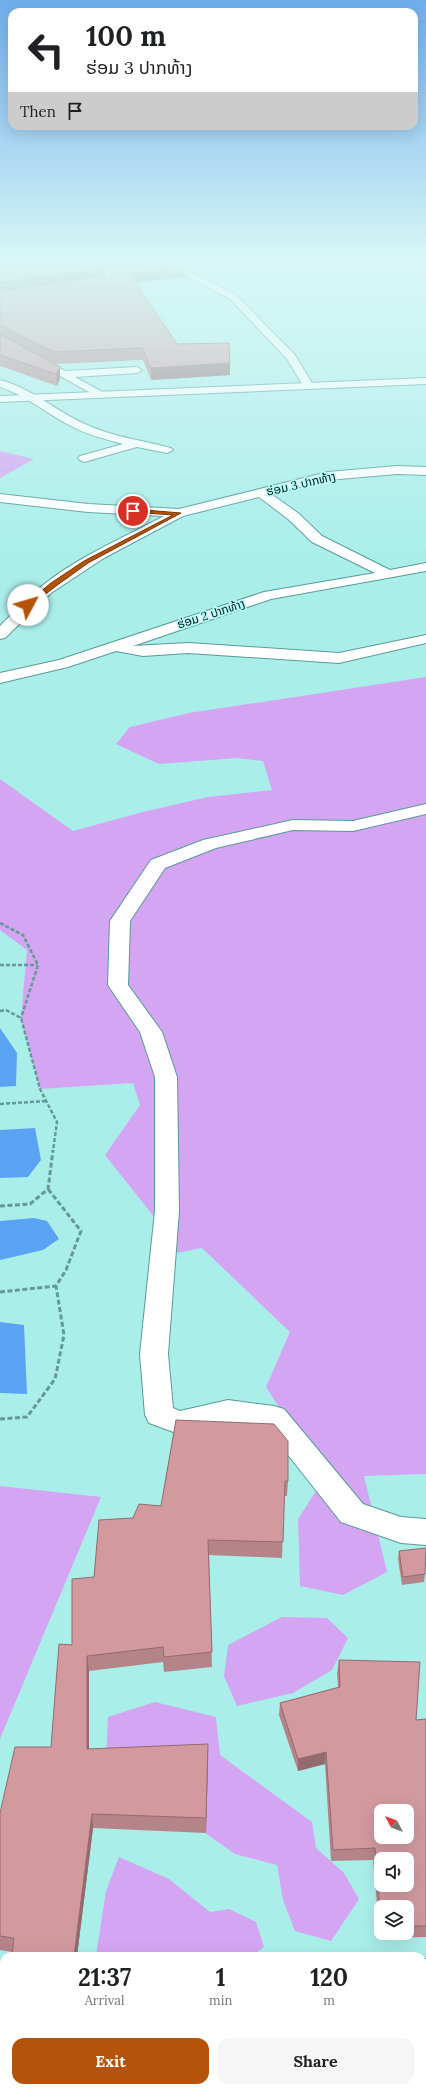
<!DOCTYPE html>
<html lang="en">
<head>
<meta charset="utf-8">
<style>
	body { margin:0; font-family:Lora,"Noto Sans Lao",serif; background:#f6f6f6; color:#202124; height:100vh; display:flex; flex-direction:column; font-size:15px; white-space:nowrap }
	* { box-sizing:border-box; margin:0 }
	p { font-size:13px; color:#757577 }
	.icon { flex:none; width:22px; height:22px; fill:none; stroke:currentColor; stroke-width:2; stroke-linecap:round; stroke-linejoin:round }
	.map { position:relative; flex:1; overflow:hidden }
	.side { position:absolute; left:0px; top:1952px; width:426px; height:140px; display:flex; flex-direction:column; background:#fff; border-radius:12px 12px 0 0; box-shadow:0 4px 16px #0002 }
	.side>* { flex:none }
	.guide { position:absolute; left:8px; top:8px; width:410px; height:122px; border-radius:12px; box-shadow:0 4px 16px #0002; background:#fff; color:#202124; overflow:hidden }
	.needle { width:26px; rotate:311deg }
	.fabs { position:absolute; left:374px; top:1804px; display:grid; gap:8px }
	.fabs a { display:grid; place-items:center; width:40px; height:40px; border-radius:8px; background:#fff; box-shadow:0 4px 16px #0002; font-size:20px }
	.pin { position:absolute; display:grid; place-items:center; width:34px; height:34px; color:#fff; margin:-17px; border:2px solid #fff; border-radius:50%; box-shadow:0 1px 4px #0007 }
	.me { position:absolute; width:44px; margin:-22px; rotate:51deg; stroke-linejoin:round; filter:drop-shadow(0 0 3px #0008) }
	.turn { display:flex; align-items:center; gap:14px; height:84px; padding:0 12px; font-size:18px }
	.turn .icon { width:52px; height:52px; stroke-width:2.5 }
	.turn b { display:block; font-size:28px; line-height:34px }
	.then { display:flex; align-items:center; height:38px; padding:0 12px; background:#0003; gap:8px; font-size:15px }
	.eta { display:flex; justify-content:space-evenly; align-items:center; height:68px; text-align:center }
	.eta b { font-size:24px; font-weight:700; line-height:28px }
	.cta { display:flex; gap:8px; margin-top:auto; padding:8px 12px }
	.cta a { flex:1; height:46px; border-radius:12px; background:#b45309; color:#fff; font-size:16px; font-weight:700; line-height:46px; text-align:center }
	.cta a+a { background:#f6f6f6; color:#202124 }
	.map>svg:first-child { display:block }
</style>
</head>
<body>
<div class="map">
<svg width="426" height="2092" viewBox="0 0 426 2092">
	<rect width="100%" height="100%" fill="#aaeeea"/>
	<path fill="#d4a5f2" d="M 0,451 L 34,459 L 0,478 Z
		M 426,677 L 426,1474 L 364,1476 L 387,1572 L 343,1595 L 300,1586 L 298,1519 L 325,1477 L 266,1387 L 290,1332 L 202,1248 L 166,1255 L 163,1228 L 105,1155 L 140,1105 L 133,1083 L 40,1089 L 21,1018 L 27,950 L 0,930 L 0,779 L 73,831 L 143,812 L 208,797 L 272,790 L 263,761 L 237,758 L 159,764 L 116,744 L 130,727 L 189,713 Z
		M 0,1486 L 101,1497 L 0,1739 Z
		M 282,1617 L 327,1618 L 348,1638 L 332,1670 L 293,1693 L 237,1706 L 224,1676 L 228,1645 Z
		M 155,1702 L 216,1717 L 220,1755 L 312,1822 L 316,1848 L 344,1873 L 359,1899 L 331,1941 L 295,1931 L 283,1900 L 277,1865 L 235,1854 L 106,1763 L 108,1717 Z
		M 119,1857 L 169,1879 L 210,1912 L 229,1909 L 256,1922 L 264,1947 L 251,1956 L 96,1956 L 106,1891 Z
		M 317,2088 L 359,2088 L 360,2092 L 316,2092 Z"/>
	<path fill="#59a3f2" d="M 0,1028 L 17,1053 L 16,1086 L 0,1087 Z
		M 35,1128 L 41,1160 L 28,1177 L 0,1178 L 0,1130 Z
		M 34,1218 L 47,1221 L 59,1239 L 43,1250 L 0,1260 L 0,1221 Z
		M 0,1322 L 24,1325 L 27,1394 L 0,1393 Z"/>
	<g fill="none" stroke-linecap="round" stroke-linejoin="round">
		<g stroke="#589a97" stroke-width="2">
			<path id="minor" d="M 88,264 L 97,264 L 120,279 L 112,284 L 89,286 L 89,282 L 110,279 Z
				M 165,264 L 175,264 L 236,295 L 295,355 L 313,385 L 312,387 L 304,387 L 287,359 L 230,299 Z
				M 0,336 L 65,371 L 137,367 L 142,370 L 137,373 L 75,377 L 104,393 L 105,395 L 104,397 L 100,398 L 0,343 Z
				M 0,380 C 32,388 55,411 85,424 C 112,437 142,440 171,448 L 173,450 L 167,453 L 137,447 L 84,462 L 80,460 L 78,458 L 80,456 L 123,444 C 104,439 85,434 67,424 C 45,412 25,395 0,387 Z
				M 397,466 L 426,467 L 426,475 L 397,474 L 328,480 L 271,494 L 298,513 L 322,536 L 390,570 L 426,563 L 426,571 L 271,599 L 133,646 L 188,643 L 339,653 L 426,635 L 426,643 L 339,663 L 188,653 L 143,656 L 116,651 L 68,667 L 0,683 L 0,673 L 59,660 L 264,592 L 375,573 L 312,542 L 288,519 L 259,497 L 183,516 L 104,558 L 51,593 L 5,638 L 0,639 L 0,626 C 15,611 30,595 47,582 C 82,555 125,537 164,516 L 88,512 L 0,502 L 0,494 L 88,504 L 179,509 L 328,472 Z
				M 426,804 L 426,814 L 353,831 L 293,830 L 216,848 L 165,868 L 130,921 L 128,985 L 162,1032 L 177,1077 L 179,1211 L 168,1354 L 173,1408 L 180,1411 L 228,1400 L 274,1406 L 284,1409 L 363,1504 L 401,1517 L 426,1519 L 426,1545 L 401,1543 L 341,1522 L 266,1427 L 228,1422 L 179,1434 L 149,1423 L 145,1415 L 140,1354 L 155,1211 L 155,1077 L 140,1032 L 108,985 L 110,921 L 151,860 L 203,840 L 293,820 L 353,821 Z
				M 426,1959 L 426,1997 L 422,1998 L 422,1960 Z"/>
		</g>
		<g stroke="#589a97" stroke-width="2">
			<path id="major" d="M 426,378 L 426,384 L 0,402 L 0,396 Z"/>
		</g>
		<path stroke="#659996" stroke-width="2.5" stroke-dasharray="4 2" stroke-linecap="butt" d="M 0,923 L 23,935 L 38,965 L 21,1018
			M 0,965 L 37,965
			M 0,1011 L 6,1010 L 21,1018 L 40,1089 L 57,1122 L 53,1151
			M 0,1104 L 46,1101"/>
		<path stroke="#659996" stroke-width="3" stroke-dasharray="5 2.5" stroke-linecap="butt" d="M 0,1206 L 30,1204 L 48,1189 L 53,1150
			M 0,1292 L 56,1286
			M 0,1419 L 27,1417 L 55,1379 L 64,1335 L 56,1286 L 66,1270 L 81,1231 L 48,1189"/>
		<use href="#minor" fill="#fff" fill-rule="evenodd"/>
		<use href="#major" fill="#fff" fill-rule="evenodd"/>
	</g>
	<path fill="#b58489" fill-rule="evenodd" d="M 0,264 L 179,264 L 185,277 L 135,283 L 177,344 L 230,363 L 230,375 L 151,380 L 143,360 L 54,364 L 38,355 L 60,367 L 60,379 L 57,386 L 0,366 ZM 106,268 L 114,274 L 112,275 L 106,276 Z
		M 176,1420 L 288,1481 L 287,1496 L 284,1496 L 282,1558 L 209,1555 L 212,1667 L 164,1672 L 163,1662 L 89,1671 L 89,1749 L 208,1759 L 206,1833 L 93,1828 L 77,1956 L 12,1956 L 12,1952 L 0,1950 L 0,1813 L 51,1747 L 72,1645 L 94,1577 L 133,1518 L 161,1506 Z
		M 399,1551 L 425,1574 L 424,1582 L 402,1585 L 398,1559 Z
		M 339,1660 L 416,1720 L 426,1719 L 426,1937 L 380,1938 L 373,1860 L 331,1861 L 325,1764 L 298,1771 L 279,1715 L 280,1703 L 338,1687 L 337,1673 ZM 381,1907 L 407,1907 L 407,1933 L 381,1933 Z
		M 425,1987 L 426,2092 L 369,2092 L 369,2088 L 422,2088 Z
		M 4,2007 L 4,2063 L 0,2063 L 0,2034 Z
		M 172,2088 L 273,2088 L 273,2092 L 172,2092 Z"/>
	<path fill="#936b6f" d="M 184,266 L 185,277 L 129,284 L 129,273 Z
		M 106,268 L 106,278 L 0,292 L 0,282 Z
		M 230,363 L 230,375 L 151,380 L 151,368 Z
		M 60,367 L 60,379 L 57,386 L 56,374 Z
		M 87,1656 L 89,1671 L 89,1764 L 87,1749 Z
		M 208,1744 L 208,1759 L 206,1833 L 206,1818 Z
		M 326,1752 L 325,1764 L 298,1771 L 298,1759 Z
		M 92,1814 L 93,1828 L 77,1956 L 74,1956 Z"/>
	<path fill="#d2999f" stroke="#936b6f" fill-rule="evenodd" d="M 0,264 L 99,264 L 106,268 L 0,282 Z
		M 114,264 L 179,264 L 184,266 L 129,273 L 177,344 L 229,343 L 230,363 L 151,368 L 142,348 L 54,352 L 0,325 L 0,291 L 112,275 L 120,270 L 120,267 Z
		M 0,334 L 60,367 L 56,374 L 0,355 Z
		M 176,1420 L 274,1424 L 288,1441 L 288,1481 L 285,1481 L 283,1542 L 208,1540 L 212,1652 L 164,1657 L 163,1647 L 87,1656 L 87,1749 L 208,1744 L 206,1818 L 92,1814 L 74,1956 L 12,1956 L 14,1938 L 0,1936 L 0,1813 L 15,1747 L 51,1747 L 59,1644 L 72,1645 L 72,1579 L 94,1577 L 99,1520 L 133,1518 L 139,1504 L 161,1506 Z
		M 426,1548 L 425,1574 L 403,1577 L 399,1551 Z
		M 339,1660 L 420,1662 L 416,1720 L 426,1719 L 426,1926 L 407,1926 L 407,1907 L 381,1907 L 381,1924 L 375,1848 L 333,1850 L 326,1752 L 298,1759 L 280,1703 L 340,1687 ZM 381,1811 L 407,1811 L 407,1837 L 381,1837 ZM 381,1859 L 407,1859 L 407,1885 L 381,1885 Z
		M 422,1982 L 423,1982 L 425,1987 L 426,1986 L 426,2092 L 372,2092 L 371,2088 L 422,2088 Z
		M 4,2007 L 4,2050 L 0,2050 L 0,2034 Z"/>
	<linearGradient id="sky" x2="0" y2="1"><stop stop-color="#6fadec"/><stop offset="0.47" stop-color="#d9f7f6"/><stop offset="1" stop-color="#d9f7f6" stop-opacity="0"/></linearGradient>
	<rect width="426" height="556" fill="url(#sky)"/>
	<path fill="#b45309" stroke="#753606" d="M 133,509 L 181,513 L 88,563 L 56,586 L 30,606 L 26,606 L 26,604 L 51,583 L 84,561 L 173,515 L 132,512 Z"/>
	<g text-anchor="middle" stroke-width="3.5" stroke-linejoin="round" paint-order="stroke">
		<g font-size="12" fill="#001b1a" stroke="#b7fbf8">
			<text transform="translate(301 484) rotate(-13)" y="4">ຮ່ອມ 3 ປາກທ້າງ</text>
			<text transform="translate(211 614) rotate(-18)" y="4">ຮ່ອມ 2 ປາກທ້າງ</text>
		</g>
	</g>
</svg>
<div class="fabs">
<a><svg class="needle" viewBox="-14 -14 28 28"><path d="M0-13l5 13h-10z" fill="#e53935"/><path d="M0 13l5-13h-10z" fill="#757577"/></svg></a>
<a><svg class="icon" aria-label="sound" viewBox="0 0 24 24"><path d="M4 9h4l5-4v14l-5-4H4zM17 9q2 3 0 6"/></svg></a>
<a><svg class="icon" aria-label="layers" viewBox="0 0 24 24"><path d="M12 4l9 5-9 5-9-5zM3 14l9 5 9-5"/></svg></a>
</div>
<div class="pin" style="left:133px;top:511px;background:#d93025"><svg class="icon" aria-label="arrive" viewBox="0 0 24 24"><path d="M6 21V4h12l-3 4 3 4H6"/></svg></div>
<svg class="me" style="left:28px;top:605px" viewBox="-20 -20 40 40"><circle r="19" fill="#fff"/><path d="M0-13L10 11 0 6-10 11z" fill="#b45309"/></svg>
<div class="guide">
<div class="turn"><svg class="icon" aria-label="left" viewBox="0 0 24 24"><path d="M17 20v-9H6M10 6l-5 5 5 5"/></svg><div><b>100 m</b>ຮ່ອມ 3 ປາກທ້າງ</div></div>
<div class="then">Then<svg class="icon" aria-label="arrive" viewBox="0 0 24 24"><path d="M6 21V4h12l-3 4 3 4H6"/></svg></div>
</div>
<section class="side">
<div class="eta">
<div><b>21:37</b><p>Arrival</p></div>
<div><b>1</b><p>min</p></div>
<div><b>120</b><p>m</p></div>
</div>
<div class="cta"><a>Exit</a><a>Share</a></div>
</section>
</div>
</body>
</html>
